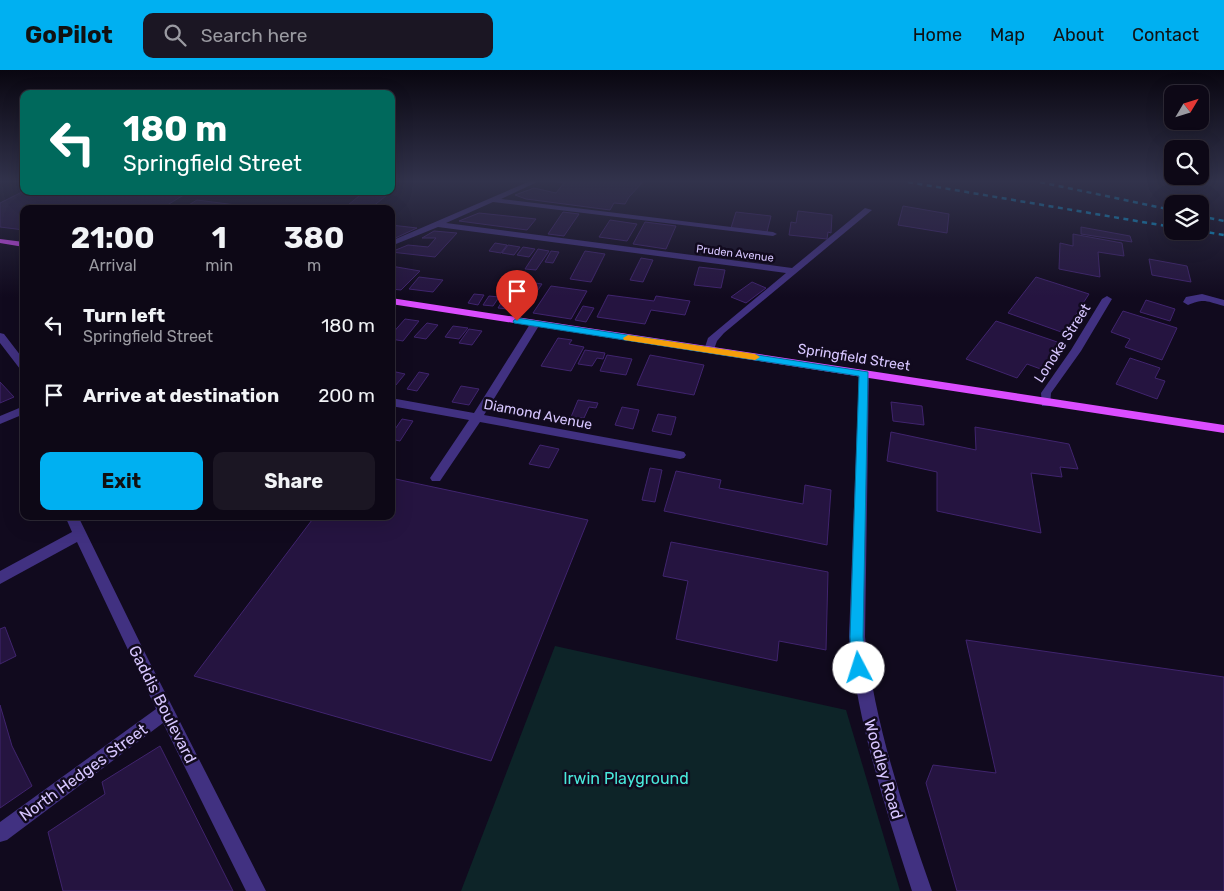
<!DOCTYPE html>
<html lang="en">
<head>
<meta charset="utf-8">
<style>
	body { margin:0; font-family:Rubik,sans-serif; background:#1b1623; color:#f1f3f6; height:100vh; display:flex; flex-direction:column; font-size:19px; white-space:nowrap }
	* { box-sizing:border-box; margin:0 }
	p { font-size:16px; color:#9a9aa1 }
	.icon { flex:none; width:28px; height:28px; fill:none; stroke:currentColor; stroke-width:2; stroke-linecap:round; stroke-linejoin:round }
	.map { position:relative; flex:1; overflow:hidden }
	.sheet { position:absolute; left:20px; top:135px; width:375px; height:315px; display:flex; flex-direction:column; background:#0d0816; border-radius:10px; box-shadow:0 5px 20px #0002,0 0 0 1px #2d2935 }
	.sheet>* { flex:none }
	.guide { position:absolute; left:20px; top:20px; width:375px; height:105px; border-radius:10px; box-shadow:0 5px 20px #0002,0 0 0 1px #2d2935; background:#00695c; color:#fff; overflow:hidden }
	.needle { width:32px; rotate:52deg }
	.controls { position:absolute; left:1164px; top:15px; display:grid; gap:10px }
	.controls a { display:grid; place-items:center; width:45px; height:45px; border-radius:10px; background:#0d0816; box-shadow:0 5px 20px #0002,0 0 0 1px #2d2935; font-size:25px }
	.pin { position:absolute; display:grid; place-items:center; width:42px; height:42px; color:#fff; margin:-51px -21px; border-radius:50% 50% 50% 0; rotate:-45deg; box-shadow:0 0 5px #0007 }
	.pin .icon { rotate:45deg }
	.me { position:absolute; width:55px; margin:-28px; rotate:355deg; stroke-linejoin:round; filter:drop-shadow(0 0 4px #0008) }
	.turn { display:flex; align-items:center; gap:18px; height:105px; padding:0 20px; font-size:22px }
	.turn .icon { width:65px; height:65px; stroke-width:2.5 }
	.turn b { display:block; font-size:35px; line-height:42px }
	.eta { display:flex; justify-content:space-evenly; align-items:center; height:85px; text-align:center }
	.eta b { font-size:30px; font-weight:700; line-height:35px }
	.primary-button { display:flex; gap:10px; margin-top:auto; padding:10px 20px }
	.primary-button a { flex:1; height:58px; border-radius:10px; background:#00b0f1; color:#111; font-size:20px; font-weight:700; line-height:58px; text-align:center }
	.primary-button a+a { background:#1b1623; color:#f1f3f6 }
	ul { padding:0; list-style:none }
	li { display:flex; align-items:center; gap:15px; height:70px; padding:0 20px }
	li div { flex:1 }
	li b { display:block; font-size:19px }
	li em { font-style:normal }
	header { display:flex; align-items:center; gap:30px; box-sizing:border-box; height:70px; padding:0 25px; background:#00b0f1; color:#111 }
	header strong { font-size:24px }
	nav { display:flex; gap:28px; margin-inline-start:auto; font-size:18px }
	.search { width:350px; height:45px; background:#1b1623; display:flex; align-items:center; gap:12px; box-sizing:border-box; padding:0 18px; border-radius:10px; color:#9a9aa1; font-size:19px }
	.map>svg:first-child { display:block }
</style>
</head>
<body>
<header>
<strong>GoPilot</strong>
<div class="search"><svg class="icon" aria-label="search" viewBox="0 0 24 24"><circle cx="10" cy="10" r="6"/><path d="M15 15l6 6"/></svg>Search here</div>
<nav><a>Home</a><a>Map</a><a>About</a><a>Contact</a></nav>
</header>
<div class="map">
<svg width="1224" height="821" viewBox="0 0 1224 821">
	<rect width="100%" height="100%" fill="#110a1e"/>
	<path fill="#0d2428" d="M 555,576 L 846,640 L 900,821 L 461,821 Z"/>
	<path fill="#251440" stroke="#40246e" d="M 557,112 L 643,112 L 629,127 L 625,134 L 614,133 L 610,140 L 526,129 L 515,125 L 534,118 L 556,123 L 564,113 Z
		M 24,121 L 190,121 L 161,139 L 24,139 L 24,160 L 0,157 L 0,133 Z
		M 364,122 L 387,125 L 371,138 L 348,135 Z
		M 197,130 L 267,139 L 182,139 Z
		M 903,136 L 949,144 L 947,163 L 898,155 Z
		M 798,141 L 832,145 L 831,163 L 828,162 L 827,169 L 789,165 L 791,152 L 796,153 Z
		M 563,142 L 579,144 L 564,166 L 548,164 Z
		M 736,142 L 771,146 L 767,162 L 731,158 Z
		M 479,143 L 536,149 L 527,160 L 459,151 Z
		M 610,150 L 637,154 L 627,171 L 599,167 Z
		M 645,152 L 676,156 L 666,179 L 633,174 Z
		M 391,155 L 417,158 L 391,170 Z
		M 1081,157 L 1130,166 L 1132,172 L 1081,164 Z
		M 434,161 L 457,163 L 435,187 L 391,182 L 408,175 L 428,177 L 436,168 L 422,168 Z
		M 1073,164 L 1122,173 L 1124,186 L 1098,182 L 1100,207 L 1059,199 L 1060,173 L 1073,176 Z
		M 495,173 L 507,175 L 501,183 L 489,181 Z
		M 508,175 L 520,177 L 514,185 L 502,183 Z
		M 523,177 L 535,179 L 529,187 L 517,185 Z
		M 538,179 L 549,181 L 536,200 L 525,199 Z
		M 551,181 L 559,182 L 553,193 L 545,192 Z
		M 585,181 L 605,184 L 591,212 L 570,209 Z
		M 641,188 L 653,190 L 643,212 L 630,210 Z
		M 1149,189 L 1187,196 L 1191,212 L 1152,205 Z
		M 391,196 L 420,201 L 401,220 L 391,219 Z
		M 699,197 L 725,200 L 721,218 L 694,215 Z
		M 419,207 L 443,210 L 433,222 L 409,219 Z
		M 1036,207 L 1089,224 L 1064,263 L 1008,243 Z
		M 529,212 L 542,214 L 525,239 L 512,237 Z
		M 752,212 L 766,218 L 746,233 L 731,227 Z
		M 551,216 L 587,221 L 571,249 L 533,243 Z
		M 474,224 L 484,225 L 478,235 L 468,233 Z
		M 608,225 L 654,231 L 656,226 L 690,231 L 685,245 L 651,240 L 645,254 L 597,247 Z
		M 489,226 L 499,227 L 493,236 L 483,235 Z
		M 504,228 L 514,230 L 508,239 L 498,238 Z
		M 1146,230 L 1175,239 L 1170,251 L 1140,242 Z
		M 583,236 L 594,238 L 586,252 L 575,250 Z
		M 1123,241 L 1177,258 L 1162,290 L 1125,277 L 1130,269 L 1111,262 Z
		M 405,249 L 419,251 L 403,271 L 391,269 L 391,265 Z
		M 996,251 L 1063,274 L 1046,301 L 1027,294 L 1017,308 L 966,289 Z
		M 427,253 L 438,255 L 426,269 L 414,267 Z
		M 453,256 L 468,258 L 459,269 L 445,267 Z
		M 469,259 L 482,261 L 472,275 L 459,273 Z
		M 558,268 L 572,270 L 569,274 L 584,277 L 571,301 L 541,296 Z
		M 585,280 L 605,283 L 603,289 L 597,288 L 592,296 L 578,294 Z
		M 607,285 L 632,289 L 626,305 L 600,301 Z
		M 650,285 L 704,295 L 694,325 L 637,315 Z
		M 1130,288 L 1160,298 L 1155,308 L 1165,311 L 1157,329 L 1116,314 Z
		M 396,302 L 405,304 L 391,321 L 391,308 Z
		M 419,302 L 429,304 L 417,321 L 407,319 Z
		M 0,312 L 14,327 L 0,333 Z
		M 461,316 L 479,319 L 469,335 L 452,332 Z
		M 578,330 L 598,333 L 596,338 L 589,337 L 584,348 L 571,347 Z
		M 891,332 L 922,336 L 924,355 L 893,351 Z
		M 622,337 L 639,340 L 633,359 L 615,355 Z
		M 658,344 L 676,347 L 671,365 L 652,361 Z
		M 402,349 L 413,351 L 400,371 L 391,369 L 391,365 Z
		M 975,357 L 1069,374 L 1078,399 L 1060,397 L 1062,407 L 1031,403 L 1041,463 L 937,441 L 937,402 L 887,391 L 891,362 L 976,380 Z
		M 540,375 L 559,379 L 549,398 L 529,394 Z
		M 650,398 L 662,400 L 655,432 L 642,430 Z
		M 676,401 L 721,410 L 719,418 L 803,434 L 805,415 L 831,420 L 827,475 L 664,441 Z
		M 391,408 L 588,450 L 491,691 L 194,606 L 315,446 L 391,446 Z
		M 671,472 L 828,502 L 826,580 L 779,571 L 777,591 L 676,569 L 688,511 L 663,506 Z
		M 5,557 L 16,586 L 0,594 L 0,559 Z
		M 966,570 L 1224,607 L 1224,821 L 957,821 L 926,713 L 933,695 L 996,703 Z
		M 0,635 L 12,676 L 32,716 L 0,738 Z
		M 160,676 L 233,821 L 63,821 L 48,762 L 105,724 L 102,712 Z"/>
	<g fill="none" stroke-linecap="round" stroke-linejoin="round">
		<path fill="#413181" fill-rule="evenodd" d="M 528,112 L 537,112 L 501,129 L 773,162 L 777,164 L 773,166 L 493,132 L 446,153 L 792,198 L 865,138 L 872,140 L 724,263 L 717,271 L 713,282 L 709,283 L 704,280 L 708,268 L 786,203 L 438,157 L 391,176 L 391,171 Z
			M 1202,224 L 1224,230 L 1224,236 C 1206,231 1204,228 1188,235 L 1183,232 L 1186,227 Z
			M 1107,226 L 1112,229 L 1081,281 L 1051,323 L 1050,336 L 1042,336 L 1041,323 L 1071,280 L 1102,229 Z
			M 535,251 L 540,254 L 484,345 L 680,381 L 684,382 L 686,385 L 684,388 L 680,389 L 480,352 L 440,411 L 432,411 L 430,408 L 432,405 L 469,350 L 391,336 L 391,328 L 474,343 L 530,254 Z
			M 0,263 L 4,264 L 24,290 L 24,300 L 20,299 L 0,273 Z
			M 864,301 L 869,304 L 865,567 C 875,655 903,738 932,821 L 912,821 C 885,737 858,655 849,567 L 859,304 Z
			M 24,336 L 24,344 L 0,354 L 0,346 Z
			M 65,446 L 78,446 L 145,583 L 266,821 L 246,821 L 163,653 L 7,770 L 0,772 L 0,752 L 156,639 L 77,472 L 0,514 L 0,501 L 72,462 Z"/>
		<path fill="#db4dff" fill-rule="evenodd" d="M 0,169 L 24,172 L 24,177 L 0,173 Z
			M 391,228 L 1224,355 L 1224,363 L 391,234 Z"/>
		<path stroke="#00b0f1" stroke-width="2.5" stroke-dasharray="5 4.5" stroke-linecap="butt" d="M 908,112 L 1172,157
			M 1040,112 L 1172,140
			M 1200,146 L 1224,151
			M 1200,161 L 1224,165"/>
	</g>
	<linearGradient id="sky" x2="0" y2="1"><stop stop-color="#090610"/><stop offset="0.49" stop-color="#32334c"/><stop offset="1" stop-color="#32334c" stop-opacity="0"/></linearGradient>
	<rect width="1224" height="227" fill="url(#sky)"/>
	<path fill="#00b0f1" stroke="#00729d" d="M 517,248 L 868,302 L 863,567 L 866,598 L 864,603 L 859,605 L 854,603 L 852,598 L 850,567 L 859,306 L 514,253 L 513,251 Z"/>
	<path fill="#f59e0b" d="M 628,265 L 755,284 L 760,287 L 755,290 L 624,270 L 623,268 Z"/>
	<g text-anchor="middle" stroke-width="5" stroke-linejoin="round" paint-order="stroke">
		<g font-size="11" fill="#d7c6ff" stroke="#110a1e">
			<text transform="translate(735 183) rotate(7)" y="4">Pruden Avenue</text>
		</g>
		<g font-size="14" fill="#d7c6ff" stroke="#110a1e">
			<text transform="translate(1062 273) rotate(-57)" y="5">Lonoke Street</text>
			<text transform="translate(854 287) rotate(9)" y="5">Springfield Street</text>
			<text transform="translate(538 344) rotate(11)" y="5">Diamond Avenue</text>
		</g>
		<g font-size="16" fill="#d7c6ff" stroke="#110a1e">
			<text transform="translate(163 634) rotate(63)" y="6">Gaddis Boulevard</text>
			<text transform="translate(884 699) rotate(74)" y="6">Woodley Road</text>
			<text transform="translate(83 702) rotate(-36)" y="6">North Hedges Street</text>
		</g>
		<g font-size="16" fill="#49e8db" stroke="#110a1e">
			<text x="626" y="714">Irwin Playground</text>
		</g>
	</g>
</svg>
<div class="controls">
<a><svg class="needle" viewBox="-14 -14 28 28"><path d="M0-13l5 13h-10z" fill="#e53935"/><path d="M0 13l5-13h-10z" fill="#9a9aa1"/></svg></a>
<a><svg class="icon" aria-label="search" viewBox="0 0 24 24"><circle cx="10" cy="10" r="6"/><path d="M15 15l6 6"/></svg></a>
<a><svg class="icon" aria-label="layers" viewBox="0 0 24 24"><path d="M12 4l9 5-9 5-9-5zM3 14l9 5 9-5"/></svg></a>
</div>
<div class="pin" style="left:517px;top:251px;background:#d93025"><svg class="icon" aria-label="arrive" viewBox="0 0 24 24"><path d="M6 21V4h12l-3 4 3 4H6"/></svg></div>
<svg class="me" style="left:859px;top:598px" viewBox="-20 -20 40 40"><circle r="19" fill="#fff"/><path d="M0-13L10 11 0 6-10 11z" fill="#00b0f1"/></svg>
<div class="guide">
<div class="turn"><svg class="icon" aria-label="left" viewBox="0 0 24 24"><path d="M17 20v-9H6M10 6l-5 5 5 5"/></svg><div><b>180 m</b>Springfield Street</div></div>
</div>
<section class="sheet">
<div class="eta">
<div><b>21:00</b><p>Arrival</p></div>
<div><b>1</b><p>min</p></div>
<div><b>380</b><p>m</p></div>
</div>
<ul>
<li><svg class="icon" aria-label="left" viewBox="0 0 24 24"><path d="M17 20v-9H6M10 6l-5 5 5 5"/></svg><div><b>Turn left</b><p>Springfield Street</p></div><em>180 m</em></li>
<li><svg class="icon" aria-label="arrive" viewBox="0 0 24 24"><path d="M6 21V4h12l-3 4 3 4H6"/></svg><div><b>Arrive at destination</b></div><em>200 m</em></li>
</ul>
<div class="primary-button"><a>Exit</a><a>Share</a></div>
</section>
</div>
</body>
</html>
